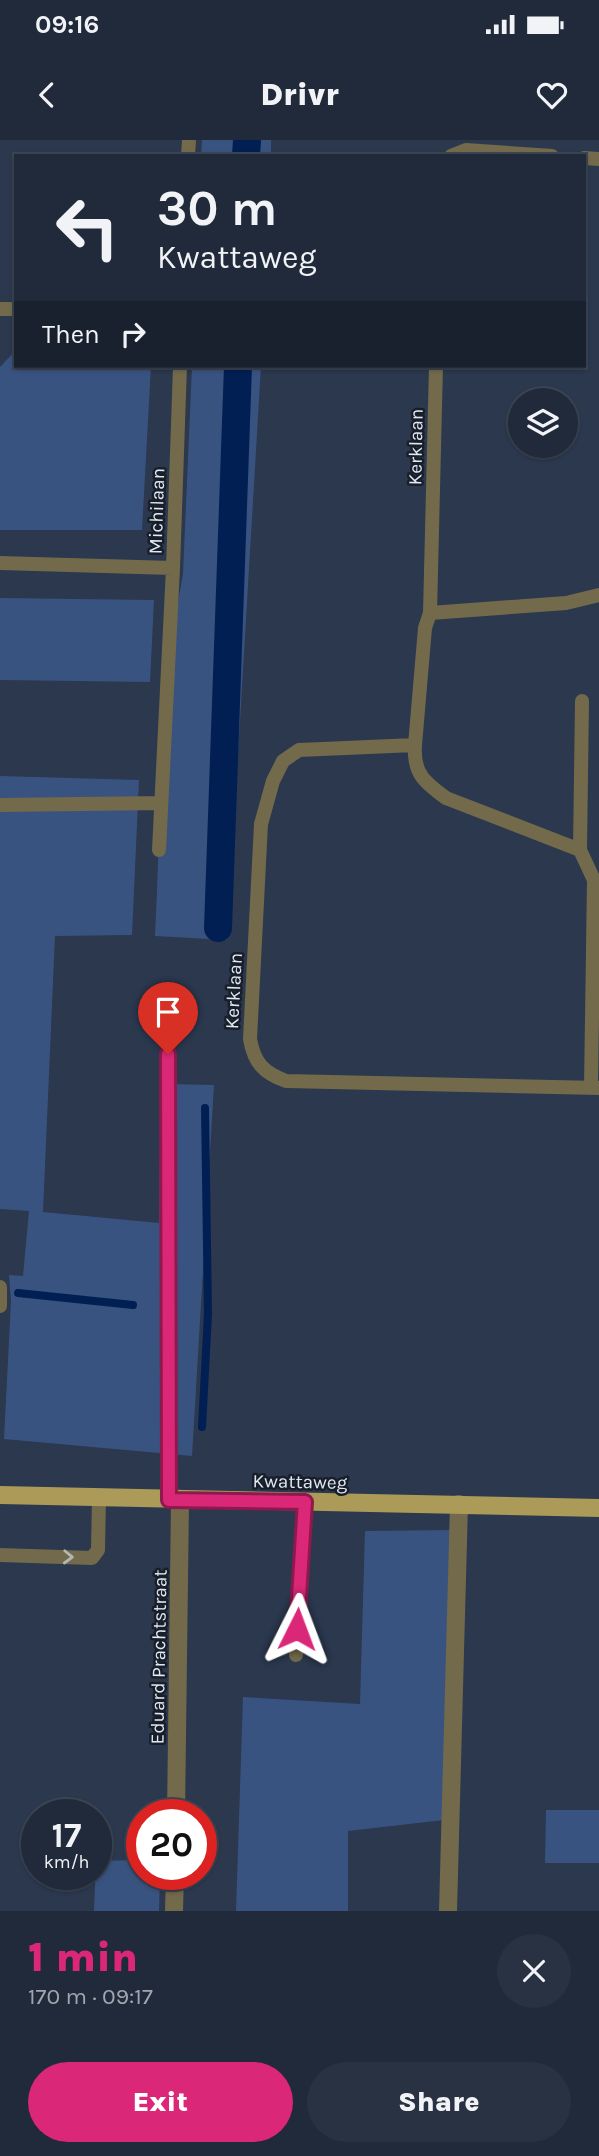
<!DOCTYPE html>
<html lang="en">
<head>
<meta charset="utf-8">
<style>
	body { margin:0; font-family:Karla,sans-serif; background:#283242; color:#f1f3f6; height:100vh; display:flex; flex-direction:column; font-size:26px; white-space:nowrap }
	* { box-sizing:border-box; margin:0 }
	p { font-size:23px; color:#a2a7af }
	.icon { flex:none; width:38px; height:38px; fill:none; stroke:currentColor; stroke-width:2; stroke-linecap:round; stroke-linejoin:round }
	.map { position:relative; height:1771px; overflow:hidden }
	.side { display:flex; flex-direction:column; background:#202a3a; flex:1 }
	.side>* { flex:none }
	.hud { position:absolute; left:14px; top:14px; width:572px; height:214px; border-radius:0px; box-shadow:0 2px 5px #0004,0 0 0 2px #3d4654; background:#202a3a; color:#f1f3f6; overflow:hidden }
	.controls { position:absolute; left:508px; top:248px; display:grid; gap:14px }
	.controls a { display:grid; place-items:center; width:70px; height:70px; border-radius:50%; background:#202a3a; box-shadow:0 2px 5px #0004,0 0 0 2px #3d4654; font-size:35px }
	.speed { position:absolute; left:21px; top:1659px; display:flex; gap:14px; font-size:35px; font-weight:700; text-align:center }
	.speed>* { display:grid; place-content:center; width:91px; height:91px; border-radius:50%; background:#202a3a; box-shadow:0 2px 5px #0004,0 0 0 2px #3d4654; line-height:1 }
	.speed small { font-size:18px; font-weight:400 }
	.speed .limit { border:10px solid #d22; background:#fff; color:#111 }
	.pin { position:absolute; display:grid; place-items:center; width:60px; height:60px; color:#fff; margin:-72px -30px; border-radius:50% 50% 50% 0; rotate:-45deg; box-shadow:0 0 7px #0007 }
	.pin .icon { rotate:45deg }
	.me { position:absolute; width:77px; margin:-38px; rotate:3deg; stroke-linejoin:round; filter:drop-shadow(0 0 5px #0008) }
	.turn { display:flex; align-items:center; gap:24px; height:147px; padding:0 28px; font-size:32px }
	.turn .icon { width:91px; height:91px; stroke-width:2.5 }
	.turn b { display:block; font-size:49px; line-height:60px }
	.then { display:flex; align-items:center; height:66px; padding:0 28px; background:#0003; gap:14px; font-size:26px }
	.round { display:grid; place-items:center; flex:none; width:74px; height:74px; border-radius:37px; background:#283242 }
	.summary { display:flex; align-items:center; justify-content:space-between; height:119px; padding:0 28px }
	h1 { font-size:42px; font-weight:800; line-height:52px; color:#db2777 }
	.primary-button { display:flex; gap:14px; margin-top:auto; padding:14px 28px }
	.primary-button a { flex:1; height:80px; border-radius:42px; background:#db2777; color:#fff; font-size:28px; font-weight:800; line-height:80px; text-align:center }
	.primary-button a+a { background:#283242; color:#f1f3f6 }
	.status { display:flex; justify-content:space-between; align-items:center; height:49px; padding:0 35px; background:#202a3a; direction:ltr }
	.status svg { height:19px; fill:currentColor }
	header { display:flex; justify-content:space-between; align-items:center; height:91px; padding:0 28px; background:#202a3a; font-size:32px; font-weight:800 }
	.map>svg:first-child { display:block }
</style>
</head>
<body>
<div class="status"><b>09:16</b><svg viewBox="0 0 49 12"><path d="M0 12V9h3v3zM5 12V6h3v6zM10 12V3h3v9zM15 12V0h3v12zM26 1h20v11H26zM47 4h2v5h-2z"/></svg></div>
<header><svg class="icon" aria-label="back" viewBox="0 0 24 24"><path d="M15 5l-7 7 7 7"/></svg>Drivr<svg class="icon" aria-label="heart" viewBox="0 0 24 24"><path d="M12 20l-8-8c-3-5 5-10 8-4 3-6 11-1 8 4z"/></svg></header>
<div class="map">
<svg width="599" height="1771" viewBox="0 0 599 1771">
	<rect width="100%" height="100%" fill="#2b384e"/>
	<path fill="#395380" d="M 202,0 L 271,0 L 271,16 L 201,16 Z
		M 16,210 L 16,226 L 151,226 L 142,390 L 0,390 L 0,227 Z
		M 192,226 L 261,226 L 227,800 L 155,796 C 161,677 160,551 183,434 Z
		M 0,458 L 154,460 L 150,542 L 0,540 Z
		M 0,636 L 139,640 L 132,795 L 55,796 L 43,1072 L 159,1083 L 160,960 L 167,944 L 214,945 L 192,1316 L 4,1299 L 11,1161 L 9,1135 L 23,1136 L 29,1071 L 0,1069 Z
		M 451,1390 L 444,1680 L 348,1691 L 348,1771 L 236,1771 L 243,1557 L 360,1564 L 365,1391 Z
		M 546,1670 L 599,1670 L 599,1723 L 545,1723 Z
		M 142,1720 L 142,1734 L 160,1734 L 159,1771 L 94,1771 L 96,1721 Z"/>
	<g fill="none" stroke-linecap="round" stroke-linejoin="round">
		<path stroke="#021f54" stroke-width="8" d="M 18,1153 L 133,1165
			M 202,1287 L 208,1174 L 205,968"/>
		<path stroke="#021f54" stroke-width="28" d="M 246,16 L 247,0
			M 218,788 L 238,226"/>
		<path stroke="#726a4b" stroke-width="14" d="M 188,16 L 189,0
			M 451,16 L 466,10 L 552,16
			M 584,18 L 599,19
			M 0,169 L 16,169
			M 436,226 L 430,473 L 425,488 L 415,605 L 299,610 L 283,621 L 273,641 L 261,684 L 250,899 C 254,923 264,933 286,941 L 599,948
			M 0,423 L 173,428 L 180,226
			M 430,473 L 566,463 L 599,455
			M 415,605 C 413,633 424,642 446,658 L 580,710 L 594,740 L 591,948
			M 0,665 L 161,663
			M 159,710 L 173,428
			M 580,710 L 582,561
			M 168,860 L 169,1360
			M 0,1147 L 0,1166
			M 0,1415 L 92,1418 L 98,1410 L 99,1358
			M 296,1515 L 305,1362"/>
		<path stroke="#726a4b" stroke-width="18" d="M 176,1675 L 180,1361
			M 174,1771 L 175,1734
			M 448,1771 L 459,1364"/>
		<path stroke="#ab9a58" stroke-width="18" d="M 0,1355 L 599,1368"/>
	</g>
	<defs><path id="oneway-chevron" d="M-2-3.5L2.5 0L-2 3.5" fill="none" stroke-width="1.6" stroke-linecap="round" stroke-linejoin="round" transform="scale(1.75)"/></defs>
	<use stroke="#b3b6b2" href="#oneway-chevron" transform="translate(68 1417) rotate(2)"/>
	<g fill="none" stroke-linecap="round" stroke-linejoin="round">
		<g stroke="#8e194d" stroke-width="18">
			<path id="route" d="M 168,914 L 169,1360 L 305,1362 L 297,1489"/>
		</g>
		<use href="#route" stroke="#db2777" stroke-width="12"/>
	</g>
	<g text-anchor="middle" stroke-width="5" stroke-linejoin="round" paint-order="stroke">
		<g font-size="19" fill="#dfe8f6" stroke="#191f29">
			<text transform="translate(415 307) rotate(-89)" y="7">Kerklaan</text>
			<text transform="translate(156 371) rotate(-88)" y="7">Michilaan</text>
			<text transform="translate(233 851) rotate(-87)" y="7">Kerklaan</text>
			<text transform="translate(300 1341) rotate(1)" y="7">Kwattaweg</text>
			<text transform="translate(158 1517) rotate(-89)" y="7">Eduard Prachtstraat</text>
		</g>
	</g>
</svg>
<div class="controls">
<a><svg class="icon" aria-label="layers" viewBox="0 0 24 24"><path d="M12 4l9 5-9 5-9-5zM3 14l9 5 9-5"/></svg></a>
</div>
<div class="speed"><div>17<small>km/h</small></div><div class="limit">20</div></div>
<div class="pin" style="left:168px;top:914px;background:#d93025"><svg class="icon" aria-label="arrive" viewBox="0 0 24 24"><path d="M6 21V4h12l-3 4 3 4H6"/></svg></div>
<svg class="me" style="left:297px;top:1489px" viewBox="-20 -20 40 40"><path d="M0-17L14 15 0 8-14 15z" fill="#db2777" stroke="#fff" stroke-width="4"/></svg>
<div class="hud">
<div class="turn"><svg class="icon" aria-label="left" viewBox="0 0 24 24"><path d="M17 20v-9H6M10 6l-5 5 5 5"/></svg><div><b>30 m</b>Kwattaweg</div></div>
<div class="then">Then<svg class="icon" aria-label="right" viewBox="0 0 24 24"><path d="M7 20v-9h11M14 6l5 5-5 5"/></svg></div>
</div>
</div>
<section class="side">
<div class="summary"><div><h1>1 min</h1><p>170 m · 09:17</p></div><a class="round"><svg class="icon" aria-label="close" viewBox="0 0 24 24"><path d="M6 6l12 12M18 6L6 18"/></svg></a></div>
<div class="primary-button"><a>Exit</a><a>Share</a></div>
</section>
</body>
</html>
